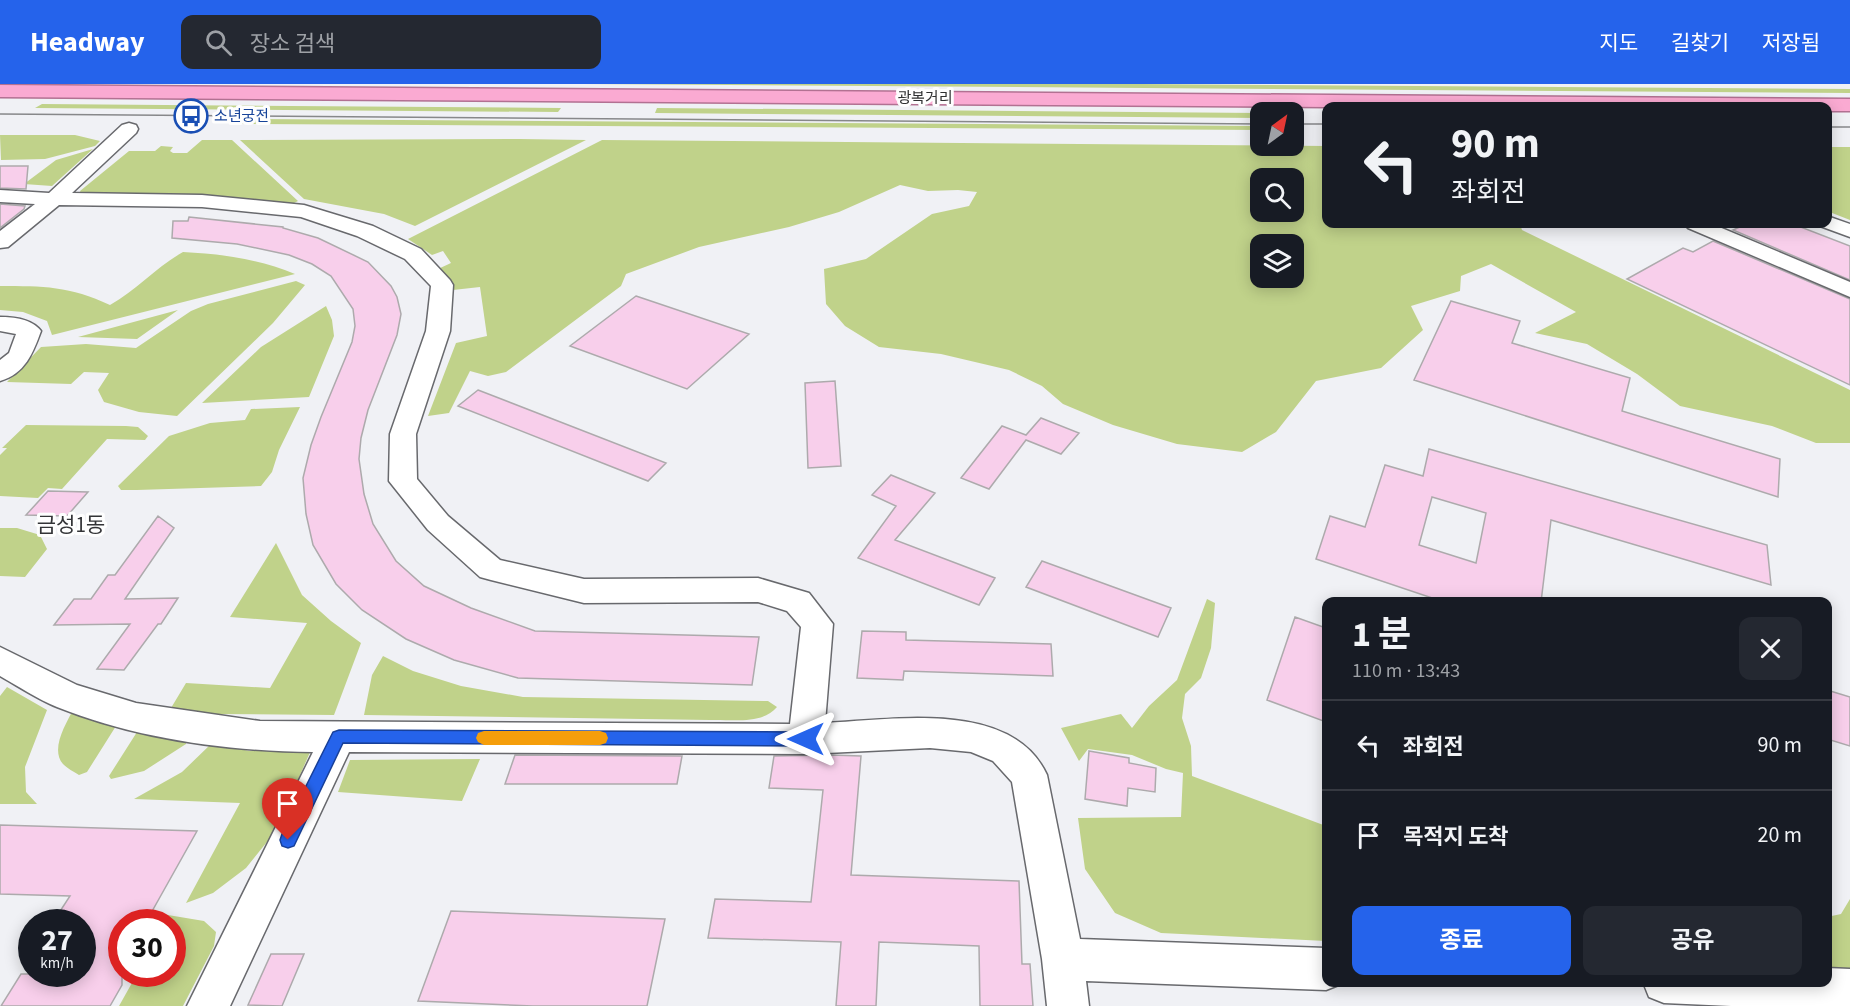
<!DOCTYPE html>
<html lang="ko">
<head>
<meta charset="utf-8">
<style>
	body { margin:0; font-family:"Source Sans 3","Noto Sans KR",sans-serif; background:#242831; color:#f1f3f6; height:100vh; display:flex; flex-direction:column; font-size:22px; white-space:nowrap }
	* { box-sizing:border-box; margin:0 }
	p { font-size:20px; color:#9ea1a6 }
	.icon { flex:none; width:33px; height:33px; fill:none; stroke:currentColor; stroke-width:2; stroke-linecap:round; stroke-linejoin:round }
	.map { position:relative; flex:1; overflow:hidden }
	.sheet { position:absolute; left:1322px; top:513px; width:510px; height:390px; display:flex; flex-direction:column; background:#171b24; border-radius:12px; box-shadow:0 3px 15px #0003 }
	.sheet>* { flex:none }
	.hud { position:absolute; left:1322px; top:18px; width:510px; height:126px; border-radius:12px; box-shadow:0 3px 15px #0003; background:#171b24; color:#f1f3f6; overflow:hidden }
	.needle { width:39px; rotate:33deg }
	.buttons { position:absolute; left:1250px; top:18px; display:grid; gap:12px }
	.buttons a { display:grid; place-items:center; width:54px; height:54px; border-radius:12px; background:#171b24; box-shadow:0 3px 15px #0003; font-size:30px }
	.speed { position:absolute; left:18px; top:825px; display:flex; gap:12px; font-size:30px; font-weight:700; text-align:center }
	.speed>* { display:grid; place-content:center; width:78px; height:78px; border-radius:50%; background:#171b24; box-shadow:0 3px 15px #0003; line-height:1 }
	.speed small { font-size:15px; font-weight:400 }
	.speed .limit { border:9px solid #d22; background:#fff; color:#111 }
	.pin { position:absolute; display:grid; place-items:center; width:51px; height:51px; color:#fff; margin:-62px -26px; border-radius:50% 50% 50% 0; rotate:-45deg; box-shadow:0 0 6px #0007 }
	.pin .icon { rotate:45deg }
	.me { position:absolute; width:66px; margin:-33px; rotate:270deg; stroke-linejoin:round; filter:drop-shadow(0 0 4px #0008) }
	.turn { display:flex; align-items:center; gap:21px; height:126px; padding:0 30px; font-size:27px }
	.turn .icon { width:78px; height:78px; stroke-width:2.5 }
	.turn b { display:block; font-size:42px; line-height:51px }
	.round { display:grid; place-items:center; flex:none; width:63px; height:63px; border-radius:12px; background:#242831 }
	.headline { display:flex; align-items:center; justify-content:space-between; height:102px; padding:0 30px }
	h1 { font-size:36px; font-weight:700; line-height:45px }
	.button { display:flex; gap:12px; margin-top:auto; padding:12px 30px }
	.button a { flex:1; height:69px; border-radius:12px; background:#2563eb; color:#fff; font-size:24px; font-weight:700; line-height:69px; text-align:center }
	.button a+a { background:#242831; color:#f1f3f6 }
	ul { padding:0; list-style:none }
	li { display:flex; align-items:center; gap:18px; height:90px; padding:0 30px; border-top:2px solid #363941 }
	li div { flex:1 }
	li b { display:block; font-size:22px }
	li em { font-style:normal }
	header { display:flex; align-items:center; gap:36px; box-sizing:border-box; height:84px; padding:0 30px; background:#2563eb; color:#fff }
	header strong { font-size:28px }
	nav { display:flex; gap:33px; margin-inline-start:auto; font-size:21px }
	.search { width:420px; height:54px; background:#242831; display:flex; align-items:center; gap:15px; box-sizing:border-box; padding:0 21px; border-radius:12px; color:#9ea1a6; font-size:22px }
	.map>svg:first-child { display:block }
</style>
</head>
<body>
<header>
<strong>Headway</strong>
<div class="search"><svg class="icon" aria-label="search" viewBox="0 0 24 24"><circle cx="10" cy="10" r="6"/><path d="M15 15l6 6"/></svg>장소 검색</div>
<nav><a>지도</a><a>길찾기</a><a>저장됨</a></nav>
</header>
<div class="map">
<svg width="1850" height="922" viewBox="0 0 1850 922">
	<rect width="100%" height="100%" fill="#f0f1f5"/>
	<path fill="#c0d28a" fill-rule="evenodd" d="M 583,0 L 1142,0 L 1850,5 L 1850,9 Z
		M 42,20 L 561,24 L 558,28 L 35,24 Z
		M 657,24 L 1260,29 L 1260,34 L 655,29 Z
		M 241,35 L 1260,42 L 1260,46 L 236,40 Z
		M 0,51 L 75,51 L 100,57 L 95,62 L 45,75 L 1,76 Z
		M 520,55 L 586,56 L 415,142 L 384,130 L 304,115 L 240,56 Z
		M 202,56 L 232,56 L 298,117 L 290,121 L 209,112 L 82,112 L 80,107 L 129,67 L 155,67 L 161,62 L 173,63 L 170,67 L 173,69 L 187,69 Z
		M 602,56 L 1326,62 L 1326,140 L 1520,140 L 1522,146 L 1850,306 L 1850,359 L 1816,359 L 1772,342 L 1680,322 L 1637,290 L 1587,260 L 1535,249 L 1576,228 L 1491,180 L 1461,192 L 1460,207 L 1411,222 L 1423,246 L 1381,284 L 1316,297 L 1276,348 L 1242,368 L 1177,360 L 1113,341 L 1063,320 L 1042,302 L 1009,286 L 941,270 L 879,263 L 845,242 L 826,220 L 824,185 L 866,175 L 932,130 L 969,122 L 977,108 L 958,106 L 928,107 L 900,101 L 839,128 L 789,143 L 699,163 L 626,190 L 621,202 L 506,288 L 488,292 L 470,287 L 449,329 L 428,332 L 456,259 L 487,252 L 480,203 L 453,206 L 438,185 L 451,179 L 443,167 L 432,171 L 408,155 ZM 1260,94 L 1293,94 L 1293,128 L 1260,128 ZM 1260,160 L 1293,160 L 1293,194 L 1260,194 Z
		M 1827,63 L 1850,63 L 1850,136 L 1827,127 Z
		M 93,65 L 52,102 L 24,100 L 56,76 Z
		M 183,168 C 222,170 259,175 295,190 L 52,251 L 47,237 L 23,228 L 0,226 L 0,202 C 43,202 70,202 110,221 C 137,206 156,183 183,168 Z
		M 296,197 L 305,201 L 273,239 L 177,332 L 139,328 L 104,318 L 98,306 L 109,289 L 84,288 L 71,300 L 7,298 L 41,263 L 86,260 L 136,264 L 191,227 L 208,220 Z
		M 326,222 L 332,236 L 334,252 L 309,313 L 202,319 L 261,263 Z
		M 178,226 L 137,255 L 78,253 Z
		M 300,323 L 279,366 L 272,388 L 261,402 L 137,406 L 121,406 L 118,402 L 169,352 L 210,339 L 245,336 L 251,325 Z
		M 26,341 L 126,342 L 138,343 L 148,352 L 145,356 L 107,355 L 62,405 L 48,404 L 38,414 L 0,412 L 0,371 L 7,364 L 2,364 Z
		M 0,444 L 17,444 L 40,451 L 47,465 L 25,493 L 0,492 Z
		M 276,459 L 302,511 L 331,537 L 361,559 L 334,631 L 216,630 L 171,624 L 186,599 L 270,604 L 307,539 L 230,533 Z
		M 1207,515 L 1215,519 L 1211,564 L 1201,594 L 1185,610 L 1182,634 L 1191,662 L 1192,692 L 1326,742 L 1326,857 L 1161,849 L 1115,829 L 1085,785 L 1078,734 L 1181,733 L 1183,689 L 1166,685 L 1132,671 L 1088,665 L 1079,677 L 1061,644 L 1121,630 L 1132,644 L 1149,622 L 1177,596 Z
		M 383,572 L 413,587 L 461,602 L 523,613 L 768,617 L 777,623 C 762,641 731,635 710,636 L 364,631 L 372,591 Z
		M 7,603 L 47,626 L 25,683 L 26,708 L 37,720 L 0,720 L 0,612 Z
		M 73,626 L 116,642 L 87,688 L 79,691 C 74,688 67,684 63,680 C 50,665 66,640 73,626 Z
		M 137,648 L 186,656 L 186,660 L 144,687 L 111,695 L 109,692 Z
		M 211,660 L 250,667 L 311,666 L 275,748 L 246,784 L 213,809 L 186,819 L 240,719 L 134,715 L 182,688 Z
		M 480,675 L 462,717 L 338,708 L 350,676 Z
		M 1850,815 L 1850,889 L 1827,889 L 1827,833 L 1841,830 Z
		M 168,831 L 204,837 L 216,848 L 214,862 L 183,922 L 119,922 L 137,890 L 172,890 L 172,838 L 165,838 Z"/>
	<path fill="#f8cfeb" stroke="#adaaac" stroke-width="1.5" fill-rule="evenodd" d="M 0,82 L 28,82 L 26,105 L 0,104 Z
		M 0,120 L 25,122 L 24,125 L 0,144 Z
		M 189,133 L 283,143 L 283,144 L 318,154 L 368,178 L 391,202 L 397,213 L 401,230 L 397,251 L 368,326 L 361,354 L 359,375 L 364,410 L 373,440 L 396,477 L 424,502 L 471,524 L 535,547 L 759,553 L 752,601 L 518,594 L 454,576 L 406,555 L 362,526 L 336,500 L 313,461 L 306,430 L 303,394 L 311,361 L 321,333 L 352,258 L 355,242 L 353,225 L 331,192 L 312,180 L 289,171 L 237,160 L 172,154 L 173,137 L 188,137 Z
		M 1746,140 L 1793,140 L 1850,162 L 1850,196 L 1733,146 Z
		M 1713,157 L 1850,215 L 1850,301 L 1627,195 L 1683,164 L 1693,168 Z
		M 636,212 L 749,250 L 687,305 L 570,262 Z
		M 1451,217 L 1520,237 L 1512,259 L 1630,294 L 1622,327 L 1780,375 L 1778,413 L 1414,296 Z
		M 835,297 L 841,382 L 808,384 L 805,299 Z
		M 478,306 L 491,311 L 666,379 L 648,397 L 458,322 Z
		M 1041,334 L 1079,349 L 1061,370 L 1026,356 L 989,405 L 961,394 L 1002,342 L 1026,351 Z
		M 1429,365 L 1767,461 L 1771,501 L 1551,436 L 1541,518 L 1444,518 L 1316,475 L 1330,432 L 1365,443 L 1385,381 L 1423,392 ZM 1432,413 L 1486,429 L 1476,479 L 1419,461 Z
		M 891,391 L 935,409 L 895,456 L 995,494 L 979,521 L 858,474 L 896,422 L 872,411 Z
		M 48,407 L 88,408 L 67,432 L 26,431 Z
		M 158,432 L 174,444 L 125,515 L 178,514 L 161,540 L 158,540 L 124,586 L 97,585 L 130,540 L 54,541 L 74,515 L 91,515 L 108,491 L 115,491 Z
		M 1042,477 L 1171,524 L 1158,553 L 1026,503 Z
		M 1295,533 L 1326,544 L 1326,638 L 1267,616 Z
		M 862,547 L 906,548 L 906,556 L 1051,560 L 1053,592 L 904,587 L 903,596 L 857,594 Z
		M 1827,606 L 1850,613 L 1850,662 L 1827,655 Z
		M 1089,667 L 1129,674 L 1129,679 L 1156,684 L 1155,708 L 1128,704 L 1127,722 L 1085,715 Z
		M 515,671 L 682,672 L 677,700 L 505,700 Z
		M 830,671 L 861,672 L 851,791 L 1019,797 L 1022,880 L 1030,880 L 1033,922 L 980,922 L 979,862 L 879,858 L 876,922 L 836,922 L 841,858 L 708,854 L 715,815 L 811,818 L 823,706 L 769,704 L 774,672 Z
		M 0,741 L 197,747 L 146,838 L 122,838 L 122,901 L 110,922 L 1,922 L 21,890 L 82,890 L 82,838 L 53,838 L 70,812 L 0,810 Z
		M 451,827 L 665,835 L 647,922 L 533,922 L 418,917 Z
		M 271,870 L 304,870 L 282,922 L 248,921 Z"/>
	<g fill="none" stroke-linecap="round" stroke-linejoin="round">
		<g stroke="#68696d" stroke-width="3">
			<path id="minor" d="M 129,39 L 136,41 L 138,45 L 136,49 L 72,109 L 202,111 L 304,121 L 373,142 L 421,165 L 450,196 L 453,201 L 450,247 L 416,350 L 417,395 L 448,432 L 500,476 L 584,495 L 758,494 L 809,509 L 833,540 L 825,639 C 893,636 1012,615 1047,691 L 1080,855 L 1326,864 L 1326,898 L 1341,900 L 1326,906 L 1086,897 L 1089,922 L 1047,922 L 1042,875 L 1012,698 L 993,677 L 971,668 L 930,664 L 806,670 L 349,668 L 230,922 L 187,922 L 313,668 C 227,667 137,655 57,623 C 37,615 18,602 0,592 L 0,563 L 77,601 L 136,619 L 260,637 L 790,640 L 801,543 L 787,527 L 758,518 L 584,519 L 491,496 L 480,493 L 428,446 L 389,397 L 390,350 L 426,247 L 431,202 L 405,175 L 357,152 L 301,133 L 202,123 L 59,121 L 8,163 L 0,164 L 0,147 L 35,120 L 0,118 L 0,106 L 49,109 L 122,41 Z
				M 1827,132 L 1850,140 L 1850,153 L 1820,142 L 1818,140 L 1827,140 Z
				M 1684,140 L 1712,140 L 1850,198 L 1850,213 L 1688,144 Z
				M 0,233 C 14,233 32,235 41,247 C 33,269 25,290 0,297 L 0,276 L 9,269 L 16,250 L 0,247 Z
				M 1827,884 L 1850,885 L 1850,922 L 1731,922 L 1664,919 L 1649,913 L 1643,898 L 1827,898 Z"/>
		</g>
		<g stroke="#b27192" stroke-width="3">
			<path id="trunk" d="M 0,1 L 1850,15 L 1850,27 L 1827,27 L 1827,22 L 1326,23 L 0,13 Z"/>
		</g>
		<use href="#minor" fill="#fff" fill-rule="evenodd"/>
		<use href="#trunk" fill="#faaad2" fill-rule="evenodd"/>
		<path stroke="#87888a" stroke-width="1.5" d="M 0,30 L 1260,40
			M 1293,40 L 1326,40
			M 1827,43 L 1850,43"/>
	</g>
	<path fill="#2563eb" stroke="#184099" stroke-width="1.5" d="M 339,646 L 806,648 L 811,650 L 814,655 L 811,660 L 806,662 L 343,659 L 294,762 L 288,764 L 282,762 L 280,756 L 282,750 L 333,648 Z"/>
	<path fill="#f59e0b" d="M 484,647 L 600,647 L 606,649 L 608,654 L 606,659 L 600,661 L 484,661 L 478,658 L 476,654 L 478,649 Z"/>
	<defs>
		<g id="bus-ring" transform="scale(1.725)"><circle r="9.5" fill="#fefefe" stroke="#1a4fb4" stroke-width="1.5"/><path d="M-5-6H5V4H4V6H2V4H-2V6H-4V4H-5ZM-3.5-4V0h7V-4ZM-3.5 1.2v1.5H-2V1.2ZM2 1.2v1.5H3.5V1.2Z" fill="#1a4fb4"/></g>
	</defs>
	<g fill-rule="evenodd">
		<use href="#bus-ring" x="191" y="32"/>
	</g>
	<g text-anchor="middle" stroke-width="6" stroke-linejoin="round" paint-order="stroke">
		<g font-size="15" fill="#2f3031" stroke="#fefefe">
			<text x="925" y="19">광복거리</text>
		</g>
		<g font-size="15" fill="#164399" stroke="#fefefe" text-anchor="start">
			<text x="214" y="37">소년궁전</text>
		</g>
		<g font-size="21" fill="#333437" stroke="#fefefe">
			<text x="71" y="448">금성1동</text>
		</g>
	</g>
</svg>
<div class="buttons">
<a><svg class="needle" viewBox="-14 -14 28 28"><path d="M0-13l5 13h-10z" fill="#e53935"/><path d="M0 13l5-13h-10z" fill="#9ea1a6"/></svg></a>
<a><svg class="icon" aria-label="search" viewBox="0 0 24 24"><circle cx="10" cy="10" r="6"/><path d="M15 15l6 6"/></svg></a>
<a><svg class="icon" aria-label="layers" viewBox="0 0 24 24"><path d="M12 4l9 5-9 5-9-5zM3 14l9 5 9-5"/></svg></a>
</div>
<div class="speed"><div>27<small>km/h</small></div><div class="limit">30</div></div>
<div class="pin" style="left:288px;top:756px;background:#d93025"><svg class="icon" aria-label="arrive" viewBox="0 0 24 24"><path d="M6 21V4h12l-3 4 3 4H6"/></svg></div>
<svg class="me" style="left:806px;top:655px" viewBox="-20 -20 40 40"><path d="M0-17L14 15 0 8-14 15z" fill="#2563eb" stroke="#fff" stroke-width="4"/></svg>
<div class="hud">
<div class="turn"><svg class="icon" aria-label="left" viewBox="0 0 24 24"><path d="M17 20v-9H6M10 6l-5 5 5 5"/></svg><div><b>90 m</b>좌회전</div></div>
</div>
<section class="sheet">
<div class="headline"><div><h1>1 분</h1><p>110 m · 13:43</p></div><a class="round"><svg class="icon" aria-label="close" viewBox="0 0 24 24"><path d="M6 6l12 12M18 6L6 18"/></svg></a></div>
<ul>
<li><svg class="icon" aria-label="left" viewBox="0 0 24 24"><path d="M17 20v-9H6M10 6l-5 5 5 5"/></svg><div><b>좌회전</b></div><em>90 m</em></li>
<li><svg class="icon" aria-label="arrive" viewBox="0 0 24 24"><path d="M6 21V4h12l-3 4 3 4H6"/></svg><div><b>목적지 도착</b></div><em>20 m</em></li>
</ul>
<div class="button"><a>종료</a><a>공유</a></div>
</section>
</div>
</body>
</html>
